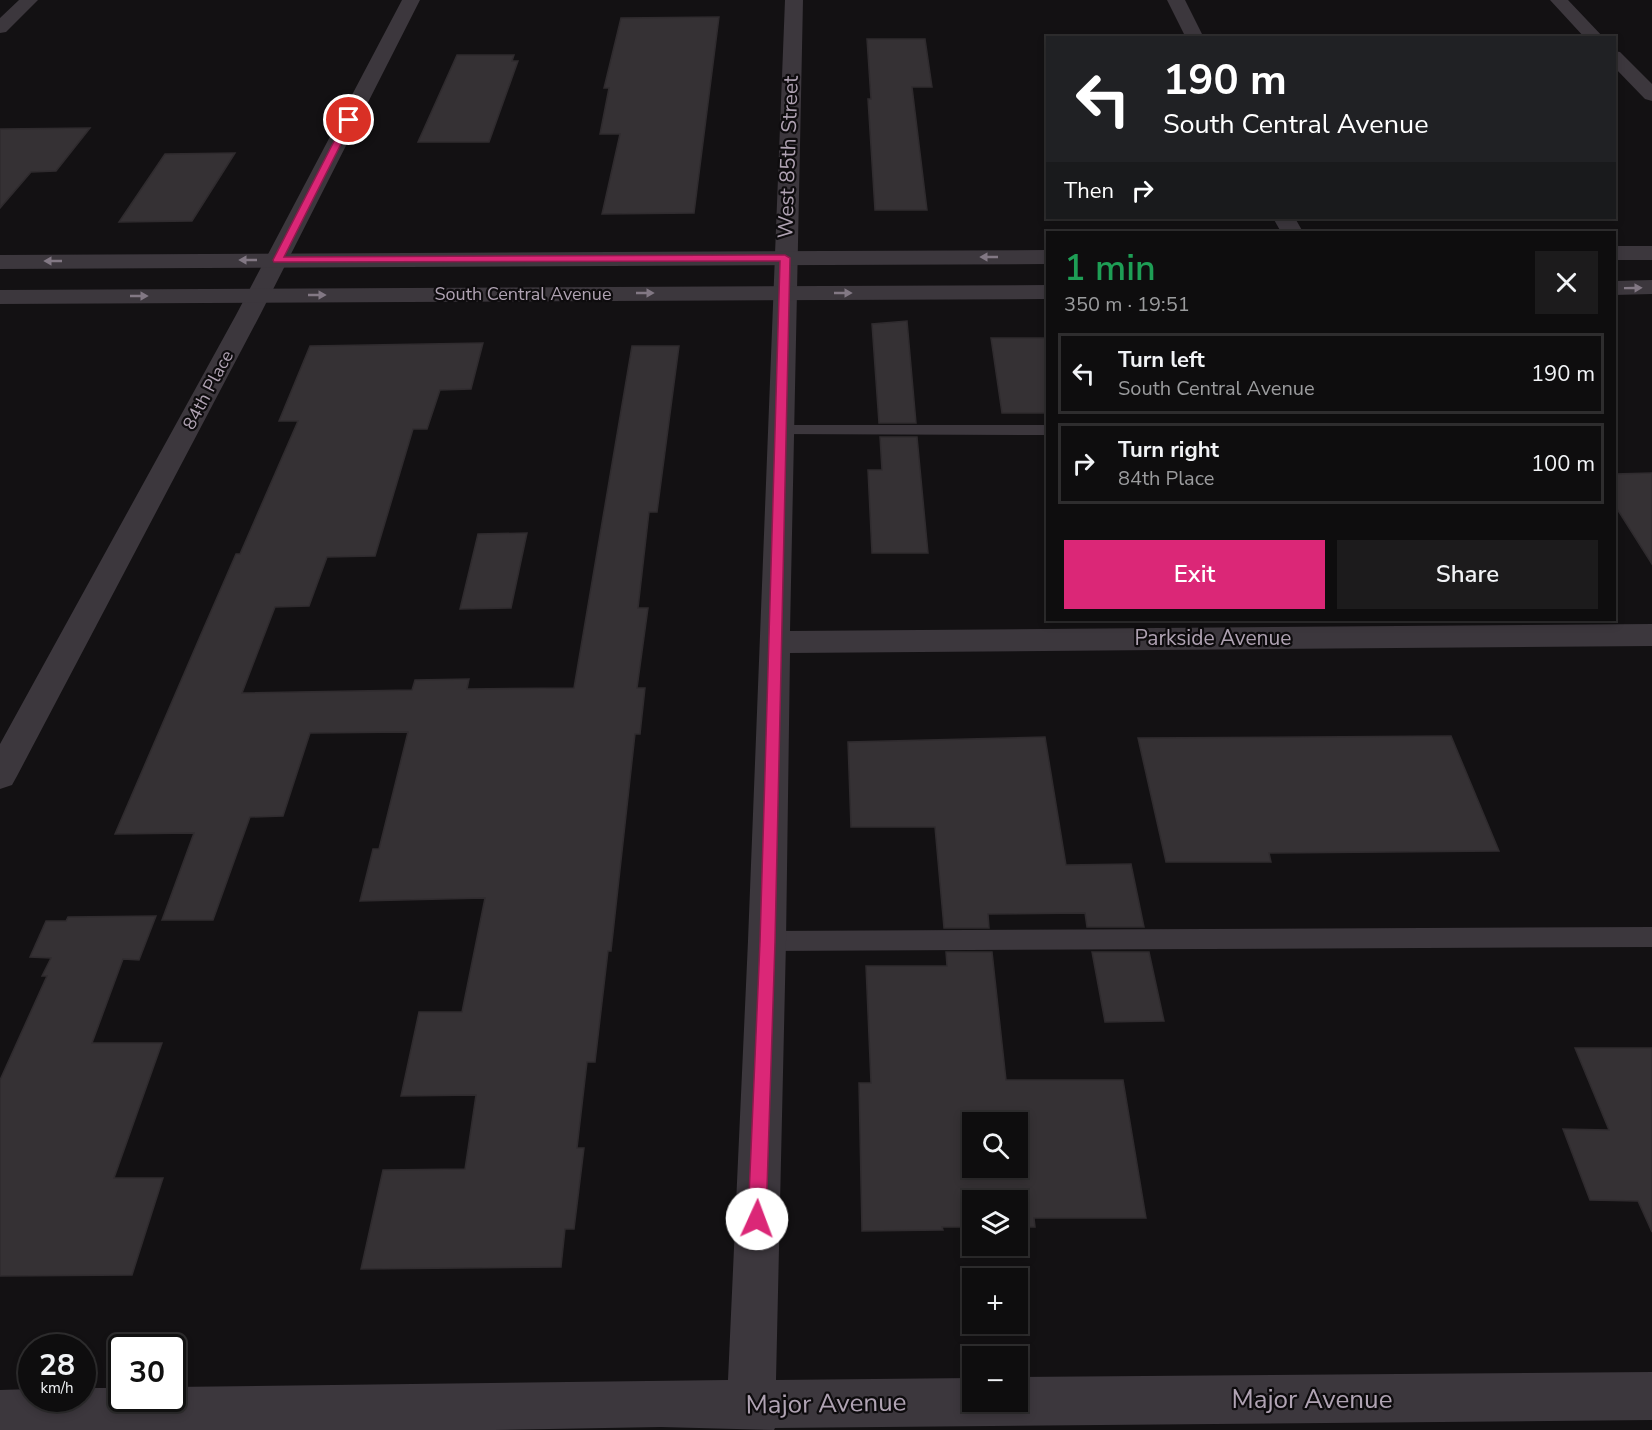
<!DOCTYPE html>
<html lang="en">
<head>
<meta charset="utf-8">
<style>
	body { margin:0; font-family:"Nunito Sans",sans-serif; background:#1c1b1c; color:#f1f3f6; height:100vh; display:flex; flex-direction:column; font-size:22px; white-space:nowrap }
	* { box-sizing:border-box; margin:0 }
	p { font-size:20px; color:#9b9c9e }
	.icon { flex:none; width:33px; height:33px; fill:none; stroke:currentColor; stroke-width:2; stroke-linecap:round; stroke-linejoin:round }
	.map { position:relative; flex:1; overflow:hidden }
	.details { position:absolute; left:1046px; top:231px; width:570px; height:390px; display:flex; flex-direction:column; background:#0e0d0e; border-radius:0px; box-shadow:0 3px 9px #0003,0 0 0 2px #2e2d2e }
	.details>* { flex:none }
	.guide { position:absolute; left:1046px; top:36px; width:570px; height:183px; border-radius:0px; box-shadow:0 3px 9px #0003,0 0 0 2px #2e2d2e; background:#202124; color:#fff; overflow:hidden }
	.fabs { position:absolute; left:962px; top:1112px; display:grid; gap:12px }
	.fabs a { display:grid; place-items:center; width:66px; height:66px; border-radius:0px; background:#0e0d0e; box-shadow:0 3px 9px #0003,0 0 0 2px #2e2d2e; font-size:30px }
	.speed { position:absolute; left:18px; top:1334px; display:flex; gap:12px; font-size:30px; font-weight:700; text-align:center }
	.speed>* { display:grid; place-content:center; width:78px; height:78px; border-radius:50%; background:#0e0d0e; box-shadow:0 3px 9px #0003,0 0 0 2px #2e2d2e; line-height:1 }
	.speed small { font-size:15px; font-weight:400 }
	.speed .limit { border:3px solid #111; border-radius:9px; background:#fff; color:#111 }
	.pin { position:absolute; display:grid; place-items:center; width:51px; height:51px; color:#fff; margin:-26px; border:3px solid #fff; border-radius:50%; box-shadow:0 2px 6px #0007 }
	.me { position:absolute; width:66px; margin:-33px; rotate:2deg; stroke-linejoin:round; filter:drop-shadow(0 0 4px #0008) }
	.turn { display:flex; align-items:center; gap:21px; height:126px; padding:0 18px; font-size:27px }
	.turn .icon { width:78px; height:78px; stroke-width:2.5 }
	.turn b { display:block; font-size:42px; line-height:51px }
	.then { display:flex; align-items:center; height:57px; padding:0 18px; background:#0003; gap:12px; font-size:22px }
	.round { display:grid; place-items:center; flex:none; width:63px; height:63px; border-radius:0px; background:#1c1b1c }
	.headline { display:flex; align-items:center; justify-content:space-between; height:102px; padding:0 18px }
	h1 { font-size:36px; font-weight:600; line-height:45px; color:#1e9e55 }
	.action { display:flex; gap:12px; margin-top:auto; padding:12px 18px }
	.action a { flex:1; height:69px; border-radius:0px; background:#db2777; color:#fff; font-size:24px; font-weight:600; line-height:69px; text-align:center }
	.action a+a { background:#1c1b1c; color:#f1f3f6 }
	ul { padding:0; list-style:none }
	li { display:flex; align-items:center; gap:18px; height:81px; margin:0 12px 9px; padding:0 6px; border:3px solid #2e2d2e; border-radius:0px }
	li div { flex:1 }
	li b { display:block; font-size:22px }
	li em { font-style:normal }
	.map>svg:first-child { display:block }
</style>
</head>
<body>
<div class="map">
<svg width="1652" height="1430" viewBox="0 0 1652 1430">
	<rect width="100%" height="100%" fill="#131113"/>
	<path fill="#353134" stroke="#2f2b2e" stroke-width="1.5" fill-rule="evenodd" d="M 719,17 L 694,213 L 602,214 L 620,134 L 600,134 L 609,88 L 604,88 L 621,18 Z
		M 867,39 L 925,39 L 932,87 L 912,87 L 927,210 L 875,210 L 868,99 L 871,99 Z
		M 457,55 L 514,55 L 512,61 L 518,61 L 489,142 L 418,142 Z
		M 90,128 L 56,171 L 31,172 L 0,208 L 0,129 Z
		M 235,153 L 192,221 L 119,222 L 165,154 Z
		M 907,321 L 916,423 L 879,423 L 872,324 Z
		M 991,338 L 1047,338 L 1047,413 L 1002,413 Z
		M 483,343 L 471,389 L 440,390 L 427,429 L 413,429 L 375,556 L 327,557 L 309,606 L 275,607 L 242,693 L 412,690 L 415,680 L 469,679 L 467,689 L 574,688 L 632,346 L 679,346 L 657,512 L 649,512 L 638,608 L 648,608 L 637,688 L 645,688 L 640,734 L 635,734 L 611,951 L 608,951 L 595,1062 L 587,1062 L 577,1148 L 584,1148 L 574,1229 L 565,1229 L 561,1267 L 361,1269 L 383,1170 L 465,1169 L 476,1095 L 401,1096 L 419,1012 L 462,1012 L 485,898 L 360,901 L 373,849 L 379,849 L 408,732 L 310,733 L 283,816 L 250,817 L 213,920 L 162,920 L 194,833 L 115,834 L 202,632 L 236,554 L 240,554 L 298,421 L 279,421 L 310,346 Z
		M 880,437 L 917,437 L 928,553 L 872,553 L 868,470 L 882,470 Z
		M 1652,473 L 1652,564 L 1614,504 L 1614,474 Z
		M 527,533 L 511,608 L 460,609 L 478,534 Z
		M 1451,736 L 1499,851 L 1269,853 L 1271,862 L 1166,862 L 1138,738 Z
		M 1045,737 L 1066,865 L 1131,864 L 1144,927 L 1087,927 L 1085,913 L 988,914 L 989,928 L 944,928 L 935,827 L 851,827 L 848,742 Z
		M 156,916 L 139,960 L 123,959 L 92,1043 L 162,1043 L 114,1178 L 163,1178 L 132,1275 L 0,1276 L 0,1080 L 47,976 L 42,976 L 51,958 L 30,957 L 46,921 L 66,921 L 68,917 Z
		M 946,952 L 992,952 L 1006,1080 L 1123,1080 L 1146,1218 L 1034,1218 L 1035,1227 L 1017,1227 L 1017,1200 L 972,1200 L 972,1227 L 942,1227 L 943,1230 L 862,1231 L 859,1083 L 871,1083 L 866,966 L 947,966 ZM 972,1122 L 1017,1122 L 1017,1167 L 972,1167 Z
		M 1092,952 L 1149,952 L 1164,1021 L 1105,1022 Z
		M 1575,1048 L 1652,1048 L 1652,1232 L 1638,1201 L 1590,1200 L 1563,1129 L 1609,1130 Z"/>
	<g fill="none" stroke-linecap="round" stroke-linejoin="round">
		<path fill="#3c373d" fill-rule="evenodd" d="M 780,425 L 1047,425 L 1047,435 L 774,434 L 772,430 L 774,426 Z
			M 1652,927 L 1652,947 L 767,951 L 758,948 L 755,941 L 758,934 L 767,931 Z"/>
		<path fill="#3c373d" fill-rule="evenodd" d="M 19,0 L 38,0 L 6,32 L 0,33 L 0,18 Z
			M 402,0 L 420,0 L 260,315 L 17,776 L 12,785 L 0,789 L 0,744 L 236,315 Z
			M 785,0 L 803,0 L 790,631 L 1652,624 L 1652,646 L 790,653 L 786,941 L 776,1380 L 972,1378 L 972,1401 L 1017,1401 L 1017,1377 L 1652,1372 L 1652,1420 L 775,1428 L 774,1430 L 661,1427 L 494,1430 L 0,1430 L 0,1390 L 32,1389 L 32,1398 L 82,1398 L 82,1388 L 122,1388 L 122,1398 L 172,1398 L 172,1387 L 728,1380 L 748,941 Z
			M 1167,0 L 1185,0 L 1204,38 L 1186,38 Z
			M 1550,0 L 1568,0 L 1604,38 L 1585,38 Z
			M 1614,51 L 1620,52 L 1652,84 L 1652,101 L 1645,99 L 1614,67 Z
			M 1273,218 L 1295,218 L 1303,232 L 1281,232 Z"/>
		<path fill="#3c373d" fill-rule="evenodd" d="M 1614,246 L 1652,246 L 1652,260 L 1614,260 Z
			M 1047,250 L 1047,264 L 0,269 L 0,255 Z
			M 1652,280 L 1652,294 L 1614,295 L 1614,281 Z
			M 1047,285 L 1047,299 L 0,304 L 0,290 Z"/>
	</g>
	<defs><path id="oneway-solid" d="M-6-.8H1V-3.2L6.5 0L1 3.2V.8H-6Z" transform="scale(1.5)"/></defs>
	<g fill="#827884">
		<use href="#oneway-solid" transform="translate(989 257) rotate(180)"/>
		<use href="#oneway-solid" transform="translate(248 260) rotate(180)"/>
		<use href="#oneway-solid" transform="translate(53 261) rotate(180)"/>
		<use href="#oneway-solid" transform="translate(1633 288) rotate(-1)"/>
		<use href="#oneway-solid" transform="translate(645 293)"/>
		<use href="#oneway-solid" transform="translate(843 293)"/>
		<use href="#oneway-solid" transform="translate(317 295)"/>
		<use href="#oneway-solid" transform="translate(139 296)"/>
	</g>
	<path fill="#db2777" stroke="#8e194d" stroke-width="1.5" d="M 349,118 L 353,120 L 284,257 L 785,255 L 790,258 L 775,942 L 766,1219 L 764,1226 L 757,1228 L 751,1226 L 748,1219 L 760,942 L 780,261 L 274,262 L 273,260 L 345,120 Z"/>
	<g text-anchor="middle" stroke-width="4.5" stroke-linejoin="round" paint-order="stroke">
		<g font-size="18" fill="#b0a3b3" stroke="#0e0c0e">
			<text x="523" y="300">South Central Avenue</text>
			<text transform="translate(208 390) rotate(-62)" y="6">84th Place</text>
		</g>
		<g font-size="21" fill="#b0a3b3" stroke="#0e0c0e">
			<text transform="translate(788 157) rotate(-88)" y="7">West 85th Street</text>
			<text x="1213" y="645">Parkside Avenue</text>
		</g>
		<g font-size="26" fill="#b0a3b3" stroke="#0e0c0e">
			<text x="1312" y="1408">Major Avenue</text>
			<text transform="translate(826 1403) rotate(-1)" y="9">Major Avenue</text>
		</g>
	</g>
</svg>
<div class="fabs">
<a><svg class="icon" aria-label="search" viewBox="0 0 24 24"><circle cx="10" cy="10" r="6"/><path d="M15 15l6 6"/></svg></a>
<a><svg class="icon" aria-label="layers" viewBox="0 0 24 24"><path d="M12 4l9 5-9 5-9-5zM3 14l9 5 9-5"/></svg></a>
<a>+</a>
<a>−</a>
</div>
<div class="speed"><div>28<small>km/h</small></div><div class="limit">30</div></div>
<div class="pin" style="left:349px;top:120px;background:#d93025"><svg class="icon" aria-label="arrive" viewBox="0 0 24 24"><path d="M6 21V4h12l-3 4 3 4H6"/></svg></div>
<svg class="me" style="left:757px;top:1219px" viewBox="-20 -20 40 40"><circle r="19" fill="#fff"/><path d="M0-13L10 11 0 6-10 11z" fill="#db2777"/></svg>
<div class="guide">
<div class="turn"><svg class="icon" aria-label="left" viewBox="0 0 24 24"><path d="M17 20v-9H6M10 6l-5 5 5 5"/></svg><div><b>190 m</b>South Central Avenue</div></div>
<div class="then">Then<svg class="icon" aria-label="right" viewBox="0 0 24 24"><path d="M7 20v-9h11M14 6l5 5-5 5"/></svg></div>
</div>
<section class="details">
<div class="headline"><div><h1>1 min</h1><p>350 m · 19:51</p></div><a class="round"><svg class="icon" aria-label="close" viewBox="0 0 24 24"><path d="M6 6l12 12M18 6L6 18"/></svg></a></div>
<ul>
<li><svg class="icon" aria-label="left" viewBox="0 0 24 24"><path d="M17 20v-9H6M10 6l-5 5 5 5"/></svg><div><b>Turn left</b><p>South Central Avenue</p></div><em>190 m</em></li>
<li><svg class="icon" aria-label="right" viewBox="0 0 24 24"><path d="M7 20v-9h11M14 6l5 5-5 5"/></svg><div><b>Turn right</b><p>84th Place</p></div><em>100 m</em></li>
</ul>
<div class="action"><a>Exit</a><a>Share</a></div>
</section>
</div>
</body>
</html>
